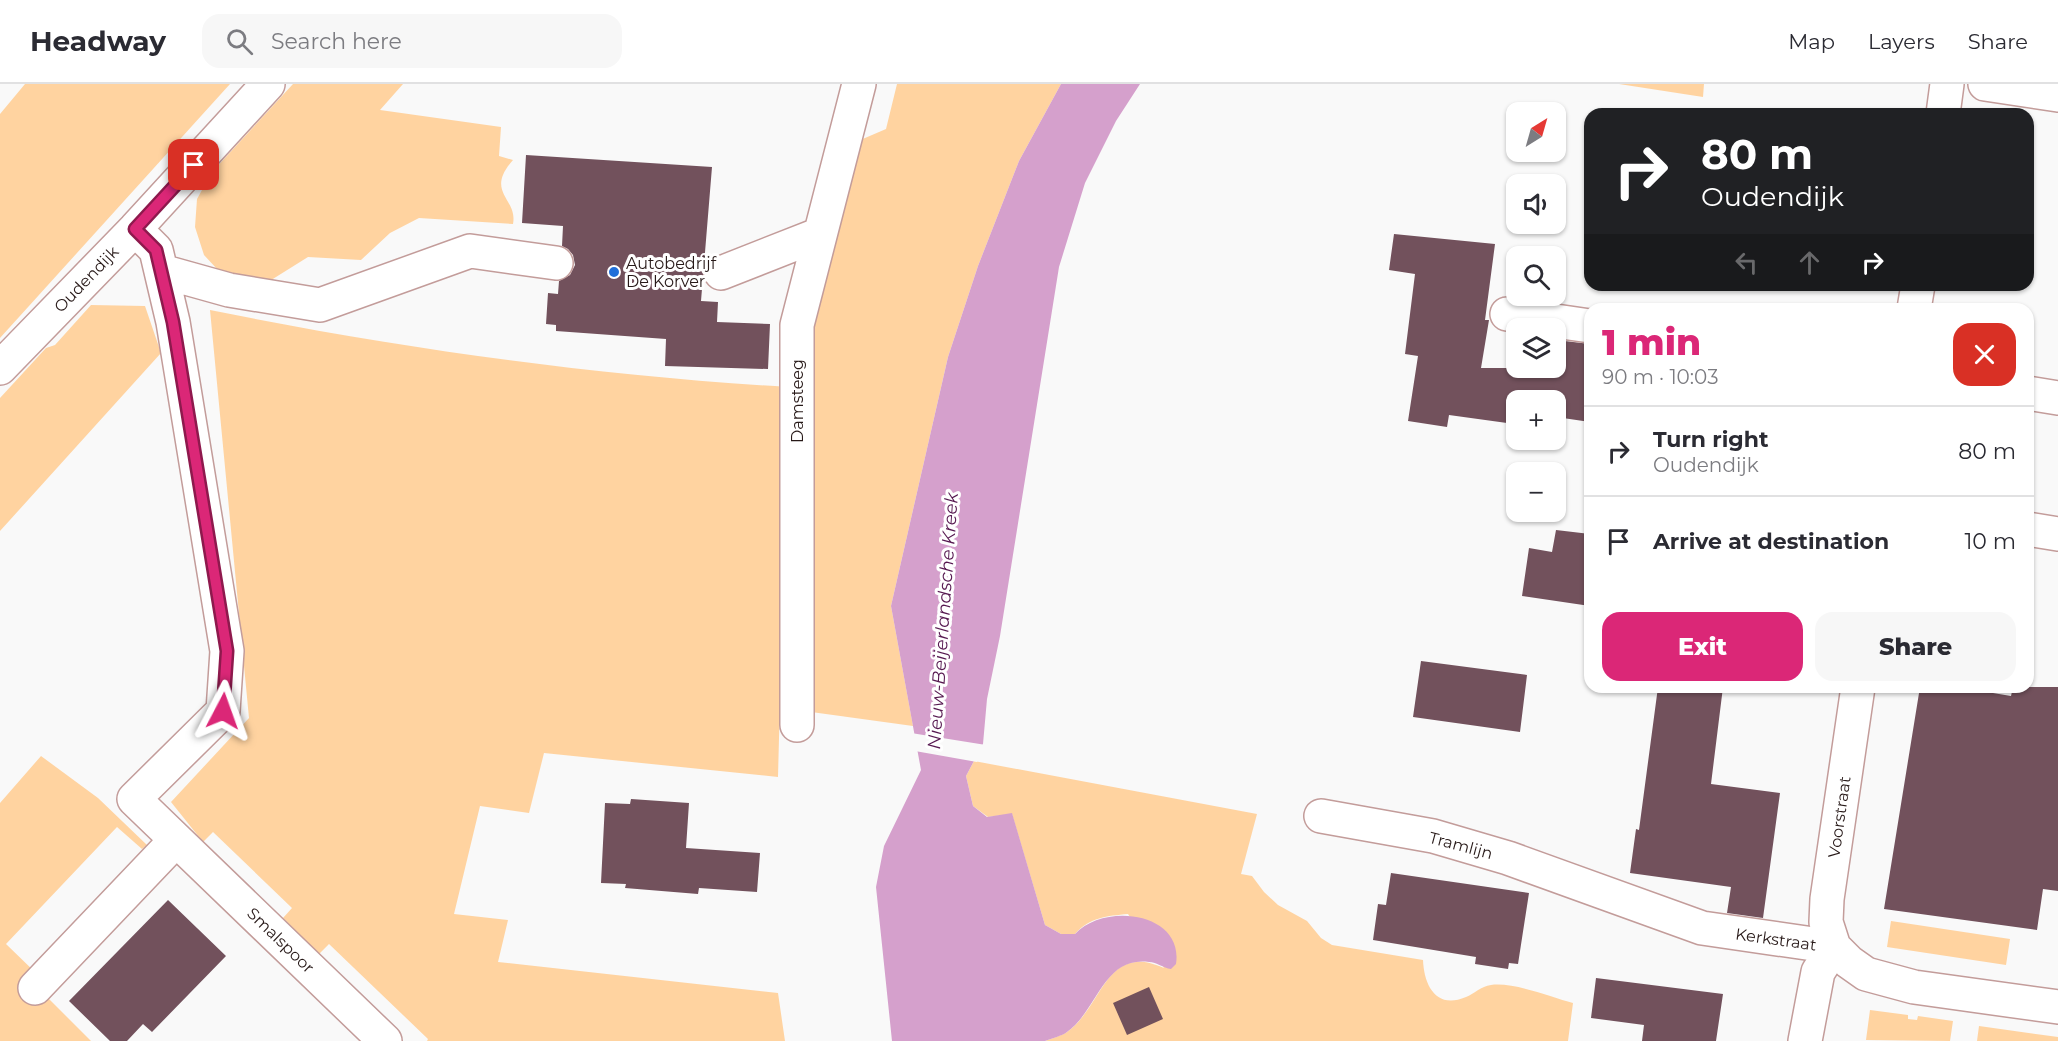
<!DOCTYPE html>
<html lang="en">
<head>
<meta charset="utf-8">
<style>
	body { margin:0; font-family:Montserrat,sans-serif; background:#f7f7f7; color:#2b2b33; height:100vh; display:flex; flex-direction:column; font-size:22px; white-space:nowrap }
	* { box-sizing:border-box; margin:0 }
	p { font-size:20px; color:#7c7c81 }
	.icon { flex:none; width:33px; height:33px; fill:none; stroke:currentColor; stroke-width:2; stroke-linecap:round; stroke-linejoin:round }
	.map { position:relative; flex:1; overflow:hidden }
	.side { position:absolute; left:1584px; top:219px; width:450px; height:390px; display:flex; flex-direction:column; background:#fff; border-radius:18px; box-shadow:0 2px 4px #0004 }
	.side>* { flex:none }
	.guide { position:absolute; left:1584px; top:24px; width:450px; height:183px; border-radius:18px; box-shadow:0 2px 4px #0004; background:#202124; color:#fff; overflow:hidden }
	.needle { width:39px; rotate:37deg }
	.tools { position:absolute; left:1506px; top:18px; display:grid; gap:12px }
	.tools a { display:grid; place-items:center; width:60px; height:60px; border-radius:12px; background:#fff; box-shadow:0 2px 4px #0004; font-size:30px }
	.pin { position:absolute; display:grid; place-items:center; width:51px; height:51px; color:#fff; margin:-26px; border-radius:12px; box-shadow:0 3px 9px #0006 }
	.me { position:absolute; width:66px; margin:-33px; rotate:4deg; stroke-linejoin:round; filter:drop-shadow(0 0 4px #0008) }
	.turn { display:flex; align-items:center; gap:21px; height:126px; padding:0 18px; font-size:27px }
	.turn .icon { width:78px; height:78px; stroke-width:2.5 }
	.turn b { display:block; font-size:42px; line-height:51px }
	.lanes { display:flex; align-items:center; height:57px; padding:0 18px; background:#0003; justify-content:center; gap:30px; direction:ltr }
	.lanes .off { opacity:.35 }
	.round { display:grid; place-items:center; flex:none; width:63px; height:63px; border-radius:18px; background:#f7f7f7 }
	.headline { display:flex; align-items:center; justify-content:space-between; height:102px; padding:0 18px }
	h1 { font-size:36px; font-weight:800; line-height:45px; color:#db2777 }
	.cta { display:flex; gap:12px; margin-top:auto; padding:12px 18px }
	.cta a { flex:1; height:69px; border-radius:18px; background:#db2777; color:#fff; font-size:24px; font-weight:800; line-height:69px; text-align:center }
	.cta a+a { background:#f7f7f7; color:#2b2b33 }
	ul { padding:0; list-style:none }
	li { display:flex; align-items:center; gap:18px; height:90px; padding:0 18px; border-top:2px solid #e1e1e2 }
	li div { flex:1 }
	li b { display:block; font-size:22px }
	li em { font-style:normal }
	header { display:flex; align-items:center; gap:36px; box-sizing:border-box; height:84px; padding:0 30px; background:#fff; border-bottom:2px solid #e1e1e2 }
	header strong { font-size:28px }
	nav { display:flex; gap:33px; margin-inline-start:auto; font-size:21px }
	.search { width:420px; height:54px; background:#f7f7f7; display:flex; align-items:center; gap:15px; box-sizing:border-box; padding:0 21px; border-radius:18px; color:#7c7c81; font-size:22px }
	.map>svg:first-child { display:block }
</style>
</head>
<body>
<header>
<strong>Headway</strong>
<div class="search"><svg class="icon" aria-label="search" viewBox="0 0 24 24"><circle cx="10" cy="10" r="6"/><path d="M15 15l6 6"/></svg>Search here</div>
<nav><a>Map</a><a>Layers</a><a>Share</a></nav>
</header>
<div class="map">
<svg width="2058" height="957" viewBox="0 0 2058 957">
	<rect width="100%" height="100%" fill="#f9f9f9"/>
	<path fill="#ffd3a0" d="M 25,0 L 230,0 L 0,254 L 0,30 Z
		M 293,0 L 403,0 L 380,26 L 501,43 L 499,72 L 513,76 C 484,109 518,114 513,140 L 419,134 L 390,149 L 361,176 L 308,173 L 268,198 L 237,195 L 217,185 L 204,171 L 195,143 L 197,115 L 212,88 Z
		M 897,0 L 1061,0 L 1019,77 L 978,182 L 948,273 L 891,522 L 913,642 L 804,627 L 810,232 L 821,217 L 858,57 L 886,45 Z
		M 1619,0 L 1704,0 L 1703,13 Z
		M 91,221 L 145,222 L 161,269 L 0,447 L 0,314 L 46,264 L 55,261 Z
		M 210,226 C 404,265 591,291 788,303 L 778,693 L 544,669 L 529,729 L 480,722 L 454,830 L 508,836 L 498,878 L 778,909 L 785,957 L 427,957 L 428,955 L 329,860 L 319,870 L 283,834 L 292,824 L 213,748 L 203,758 L 171,718 L 249,634 Z
		M 41,672 L 98,714 L 147,761 L 142,765 L 117,743 L 6,860 L 38,891 L 32,898 L 91,957 L 0,957 L 0,719 Z
		M 974,677 L 1257,730 L 1241,790 L 1252,792 L 1264,808 L 1278,821 L 1307,837 L 1321,854 L 1332,861 L 1423,876 C 1424,901 1436,926 1466,913 C 1474,910 1481,902 1491,901 C 1514,898 1551,913 1573,919 L 1568,957 L 1045,957 C 1052,954 1061,952 1067,948 C 1103,923 1105,857 1164,884 L 1128,830 C 1107,832 1090,833 1075,850 L 1061,850 L 1045,841 L 1012,730 L 988,733 L 973,722 L 966,692 Z
		M 1891,837 L 2010,855 L 2006,881 L 1887,863 Z
		M 1870,926 L 1908,931 L 1908,935 L 1917,936 L 1918,932 L 1953,937 L 1950,957 L 1866,956 Z
		M 1979,942 L 2058,953 L 2058,957 L 1977,957 Z"/>
	<path fill="#d5a0cc" d="M 1061,0 L 1140,0 L 1116,37 L 1085,99 L 1059,183 L 1000,552 L 987,615 L 983,660 L 966,692 L 973,722 L 987,733 L 1012,729 L 1045,841 L 1061,850 L 1075,850 C 1104,818 1184,828 1176,880 L 1171,885 C 1163,884 1157,878 1149,878 C 1103,872 1098,926 1067,948 C 1062,952 1052,954 1045,957 L 892,957 L 876,803 L 884,762 L 921,686 L 891,522 L 948,273 L 978,182 L 1019,77 Z"/>
	<path fill="#f9f9f9" d="M 911,649 L 986,661 L 977,678 L 915,667 Z"/>
	<path fill="#72515c" d="M 526,71 L 712,83 L 701,217 L 718,218 L 717,238 L 770,240 L 768,285 L 665,282 L 666,255 L 556,247 L 556,241 L 546,240 L 548,209 L 558,210 L 559,197 L 570,191 L 575,181 L 573,171 L 568,165 L 562,162 L 563,142 L 522,139 Z
		M 1394,150 L 1495,160 L 1485,236 L 1489,236 L 1481,284 L 1556,284 L 1556,256 L 1590,260 L 1590,338 L 1556,333 L 1556,316 L 1516,316 L 1516,327 L 1509,326 L 1507,339 L 1449,331 L 1447,343 L 1408,337 L 1418,272 L 1405,270 L 1415,190 L 1389,186 Z
		M 1556,446 L 1590,450 L 1590,522 L 1522,512 L 1529,464 L 1552,468 Z
		M 1421,577 L 1527,591 L 1520,648 L 1413,633 Z
		M 1658,603 L 1723,603 L 1711,700 L 1780,709 L 1763,834 L 1727,829 L 1731,803 L 1630,789 L 1636,745 L 1639,746 Z
		M 1920,603 L 1957,603 L 2011,612 L 2013,603 L 2058,603 L 2058,807 L 2043,805 L 2037,846 L 1884,825 Z
		M 631,715 L 689,719 L 686,764 L 760,769 L 757,808 L 699,804 L 698,810 L 625,804 L 626,800 L 601,799 L 605,719 L 630,720 Z
		M 1391,789 L 1529,809 L 1518,880 L 1509,879 L 1508,885 L 1475,880 L 1476,873 L 1373,856 L 1378,820 L 1386,821 Z
		M 168,816 L 226,872 L 152,948 L 143,940 L 127,957 L 110,957 L 69,917 Z
		M 1596,894 L 1723,910 L 1716,957 L 1642,957 L 1644,941 L 1591,934 Z
		M 1149,903 L 1163,935 L 1127,951 L 1113,919 Z"/>
	<g fill="none" stroke-linecap="round" stroke-linejoin="round">
		<g stroke="#c39c9a" stroke-width="36">
			<path id="minor" d="M 1985,0 L 2058,11
				M 1943,30 L 1947,0
				M 135,145 L 156,166 L 173,238 L 227,567 L 223,627 L 134,715 L 385,957
				M 161,187 L 229,206 L 320,221 L 470,167 L 556,179
				M 721,189 L 820,150
				M 1914,225 L 1918,201
				M 1507,230 L 1590,242
				M 0,284 L 135,145 L 268,0
				M 2028,309 L 2058,314
				M 2028,445 L 2058,450
				M 797,641 L 797,241 L 859,0
				M 1321,732 L 1433,752 L 1508,774 L 1702,844 L 1834,863 L 1849,878 L 1866,890 L 1914,903 L 2058,923
				M 1834,863 L 1826,838 L 1827,815 L 1858,603
				M 35,904 L 176,756
				M 1805,957 L 1818,888 L 1834,863"/>
		</g>
		<use href="#minor" stroke="#fff" stroke-width="33"/>
	</g>
	<g fill="none" stroke-linecap="round" stroke-linejoin="round">
		<g stroke="#8e194d" stroke-width="15">
			<path id="route" d="M 194,81 L 135,145 L 156,166 L 173,238 L 227,567 L 223,627"/>
		</g>
		<use href="#route" stroke="#db2777" stroke-width="10"/>
	</g>
	<circle fill="#206ed9" stroke="#fff" stroke-width="2" cx="614" cy="188" r="6"/>
	<g text-anchor="middle" stroke-width="6" stroke-linejoin="round" paint-order="stroke">
		<g font-size="16" fill="#271918" stroke="#fff" text-anchor="start">
			<text x="626" y="185">Autobedrijf<tspan x="626" dy="18">De Korver</tspan></text>
		</g>
		<g font-size="16" fill="#271918" stroke="#fff">
			<text transform="translate(86 195) rotate(-46)" y="6">Oudendijk</text>
			<text transform="translate(797 317) rotate(-90)" y="6">Damsteeg</text>
			<text transform="translate(1839 733) rotate(-82)" y="6">Voorstraat</text>
			<text transform="translate(1461 761) rotate(15)" y="6">Tramlijn</text>
			<text transform="translate(1776 855) rotate(8)" y="6">Kerkstraat</text>
			<text transform="translate(281 856) rotate(44)" y="6">Smalspoor</text>
		</g>
		<g font-size="18" font-style="italic" fill="#561850" stroke="#fff">
			<text transform="translate(943 537) rotate(-86)" y="6">Nieuw-Beijerlandsche Kreek</text>
		</g>
	</g>
</svg>
<div class="tools">
<a><svg class="needle" viewBox="-14 -14 28 28"><path d="M0-13l5 13h-10z" fill="#e53935"/><path d="M0 13l5-13h-10z" fill="#7c7c81"/></svg></a>
<a><svg class="icon" aria-label="sound" viewBox="0 0 24 24"><path d="M4 9h4l5-4v14l-5-4H4zM17 9q2 3 0 6"/></svg></a>
<a><svg class="icon" aria-label="search" viewBox="0 0 24 24"><circle cx="10" cy="10" r="6"/><path d="M15 15l6 6"/></svg></a>
<a><svg class="icon" aria-label="layers" viewBox="0 0 24 24"><path d="M12 4l9 5-9 5-9-5zM3 14l9 5 9-5"/></svg></a>
<a>+</a>
<a>−</a>
</div>
<div class="pin" style="left:194px;top:81px;background:#d93025"><svg class="icon" aria-label="arrive" viewBox="0 0 24 24"><path d="M6 21V4h12l-3 4 3 4H6"/></svg></div>
<svg class="me" style="left:223px;top:627px" viewBox="-20 -20 40 40"><path d="M0-17L14 15 0 8-14 15z" fill="#db2777" stroke="#fff" stroke-width="4"/></svg>
<div class="guide">
<div class="turn"><svg class="icon" aria-label="right" viewBox="0 0 24 24"><path d="M7 20v-9h11M14 6l5 5-5 5"/></svg><div><b>80 m</b>Oudendijk</div></div>
<div class="lanes"><svg class="icon off" aria-label="left" viewBox="0 0 24 24"><path d="M17 20v-9H6M10 6l-5 5 5 5"/></svg><svg class="icon off" aria-label="ahead" viewBox="0 0 24 24"><path d="M12 20V5M6 11l6-6 6 6"/></svg><svg class="icon" aria-label="right" viewBox="0 0 24 24"><path d="M7 20v-9h11M14 6l5 5-5 5"/></svg></div>
</div>
<section class="side">
<div class="headline"><div><h1>1 min</h1><p>90 m · 10:03</p></div><a class="round" style="background:#d93025;color:#fff"><svg class="icon" aria-label="close" viewBox="0 0 24 24"><path d="M6 6l12 12M18 6L6 18"/></svg></a></div>
<ul>
<li><svg class="icon" aria-label="right" viewBox="0 0 24 24"><path d="M7 20v-9h11M14 6l5 5-5 5"/></svg><div><b>Turn right</b><p>Oudendijk</p></div><em>80 m</em></li>
<li><svg class="icon" aria-label="arrive" viewBox="0 0 24 24"><path d="M6 21V4h12l-3 4 3 4H6"/></svg><div><b>Arrive at destination</b></div><em>10 m</em></li>
</ul>
<div class="cta"><a>Exit</a><a>Share</a></div>
</section>
</div>
</body>
</html>
